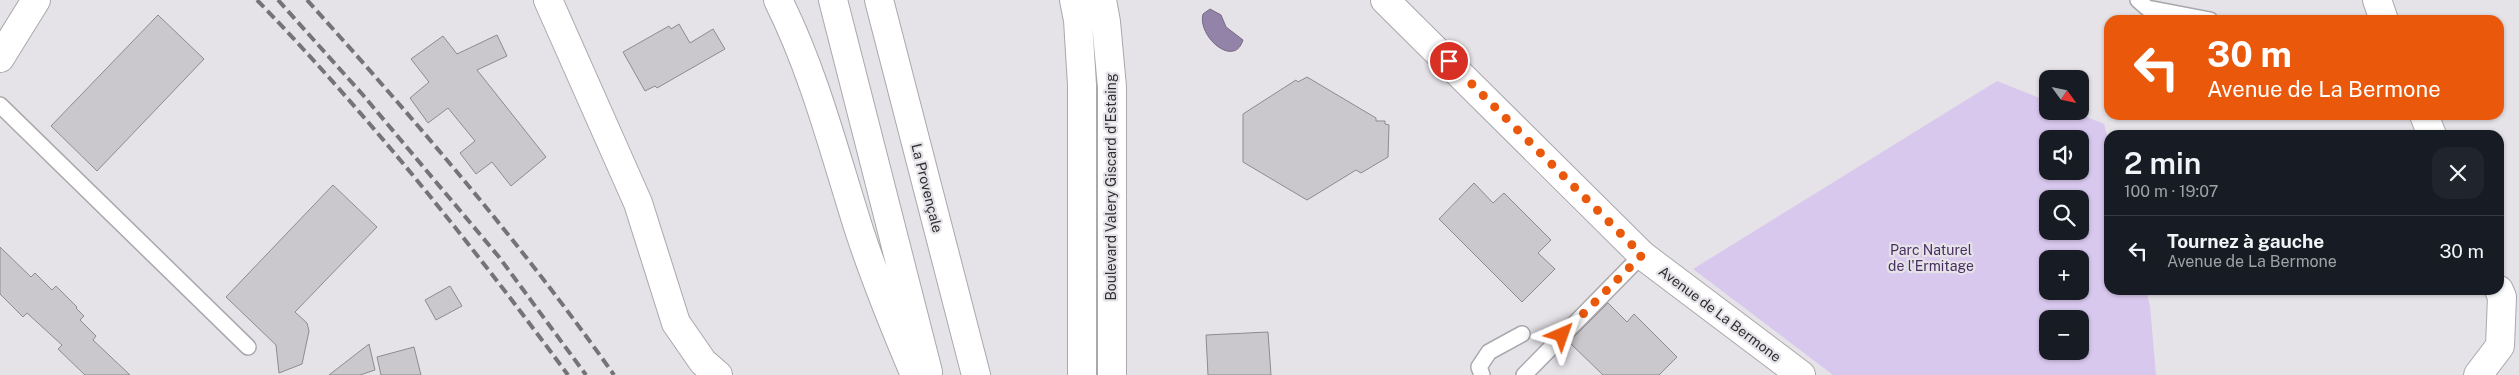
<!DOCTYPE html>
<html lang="fr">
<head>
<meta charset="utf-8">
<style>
	body { margin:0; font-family:"Public Sans",sans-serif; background:#20242c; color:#f1f3f6; height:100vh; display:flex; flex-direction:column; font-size:19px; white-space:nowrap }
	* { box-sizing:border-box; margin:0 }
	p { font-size:16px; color:#9ea1a6 }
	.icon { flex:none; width:28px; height:28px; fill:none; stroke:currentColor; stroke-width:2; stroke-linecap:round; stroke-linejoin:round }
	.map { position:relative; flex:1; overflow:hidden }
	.sheet { position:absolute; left:2104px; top:130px; width:400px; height:165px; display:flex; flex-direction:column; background:#171b24; border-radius:15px; box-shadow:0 1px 4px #0004 }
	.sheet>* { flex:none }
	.hud { position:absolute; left:2104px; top:15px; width:400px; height:105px; border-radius:15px; box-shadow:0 1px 4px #0004; background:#ea580c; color:#fff; overflow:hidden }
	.needle { width:32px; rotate:123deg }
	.controls { position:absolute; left:2039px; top:70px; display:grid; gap:10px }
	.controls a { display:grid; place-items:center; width:50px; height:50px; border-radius:10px; background:#171b24; box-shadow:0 1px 4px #0004; font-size:25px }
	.pin { position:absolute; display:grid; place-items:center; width:42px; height:42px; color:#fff; margin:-21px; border:2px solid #fff; border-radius:50%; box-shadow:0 1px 5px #0007 }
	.me { position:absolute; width:55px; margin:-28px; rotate:43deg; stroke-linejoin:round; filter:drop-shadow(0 0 4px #0008) }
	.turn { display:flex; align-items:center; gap:18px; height:105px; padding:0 20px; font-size:22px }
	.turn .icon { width:65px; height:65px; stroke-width:2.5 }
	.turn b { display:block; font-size:35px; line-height:42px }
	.round { display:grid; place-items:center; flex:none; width:52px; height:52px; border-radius:15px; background:#20242c }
	.headline { display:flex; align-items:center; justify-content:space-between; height:85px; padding:0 20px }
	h1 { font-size:30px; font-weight:600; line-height:38px }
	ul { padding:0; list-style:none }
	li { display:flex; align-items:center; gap:15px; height:70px; padding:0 20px; border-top:1px solid #363941 }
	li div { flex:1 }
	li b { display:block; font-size:19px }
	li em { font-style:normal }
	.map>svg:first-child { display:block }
</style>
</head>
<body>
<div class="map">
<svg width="2519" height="375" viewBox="0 0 2519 375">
	<rect width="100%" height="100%" fill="#e5e3e8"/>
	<path fill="#d9c8ee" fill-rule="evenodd" d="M 1997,81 L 2047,101 L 2048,111 L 2072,111 L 2104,124 L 2109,143 L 2109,290 L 2146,290 L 2150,306 L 2156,375 L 1833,375 L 1693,269 ZM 2048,139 L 2080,139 L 2080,171 L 2048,171 ZM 2048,199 L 2080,199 L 2080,231 L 2048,231 ZM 2048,259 L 2080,259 L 2080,291 L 2048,291 ZM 2048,319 L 2080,319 L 2080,351 L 2048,351 Z"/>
	<path fill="#9483a9" stroke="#766a85" d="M 1210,9 L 1221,15 L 1226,27 L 1243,40 C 1234,69 1197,36 1203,14 Z"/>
	<path fill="#cac8cc" stroke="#8c8b8f" d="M 158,15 L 204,59 L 97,171 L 51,126 Z
		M 679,24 L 690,43 L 713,29 L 725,49 L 657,88 L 655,86 L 645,91 L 623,52 L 669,26 L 671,29 Z
		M 497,35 L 507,56 L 477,70 L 546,157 L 511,186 L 492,162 L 476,174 L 460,153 L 475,141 L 448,108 L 428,123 L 410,98 L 429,82 L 411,59 L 443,36 L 457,54 Z
		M 1307,77 L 1376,118 L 1376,121 L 1385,121 L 1385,124 L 1389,125 L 1388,157 L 1361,173 L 1356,170 L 1307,200 L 1243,162 L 1243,114 L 1296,80 L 1298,82 Z
		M 1474,183 L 1493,203 L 1504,193 L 1551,240 L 1538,253 L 1555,269 L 1522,302 L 1439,219 Z
		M 333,185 L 377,227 L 295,312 L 307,323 L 309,331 L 302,364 L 279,373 L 276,345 L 226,297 Z
		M 0,247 L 31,277 L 35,273 L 52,290 L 56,286 L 77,307 L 76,308 L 84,316 L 80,320 L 96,336 L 93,340 L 130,375 L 85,375 L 58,349 L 62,345 L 27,313 L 23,317 L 0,294 Z
		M 450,286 L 462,306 L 436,320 L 425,300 Z
		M 1608,303 L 1627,322 L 1634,314 L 1677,357 L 1659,375 L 1603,375 L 1569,342 Z
		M 1268,332 L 1271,375 L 1208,375 L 1206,335 Z
		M 369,344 L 375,370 L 360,375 L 329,375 Z
		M 414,347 L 421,375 L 381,375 L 377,357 Z"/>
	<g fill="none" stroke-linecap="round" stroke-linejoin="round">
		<g stroke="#a9a8ac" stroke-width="18">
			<path id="lane" d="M 2138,0 L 2147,8 L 2210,20
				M 0,105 L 248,347
				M 1482,375 L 1479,367 L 1489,352 L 1522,334
				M 1524,375 L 1642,255"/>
		</g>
		<g stroke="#a9a8ac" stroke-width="30">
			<path id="street" d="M 548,0 L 638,203 L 676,323 L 703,362 L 718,375
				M 2377,0 L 2384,20
				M 2424,115 L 2432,135
				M 2478,375 L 2500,346 L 2502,297 L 2499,290"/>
		</g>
		<g stroke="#a9a8ac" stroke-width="30">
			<path id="secondary" d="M 1385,0 L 1642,255 L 1801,375
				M 0,58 L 36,0"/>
		</g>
		<g stroke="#a9a8ac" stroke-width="30">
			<path id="primary" d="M 1074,0 L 1078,20 L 1082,85 L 1082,375
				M 1102,0 L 1106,22 L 1112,87 L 1112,375"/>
		</g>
		<g stroke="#a9a8ac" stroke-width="30">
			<path id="highway" d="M 778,0 C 815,74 835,155 860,233 C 876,281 895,328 915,375
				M 833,0 L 928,372
				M 879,0 L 976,375"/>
		</g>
		<use href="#lane" stroke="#fff" stroke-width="15"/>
		<use href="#street" stroke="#fff" stroke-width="28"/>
		<use href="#secondary" stroke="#fff" stroke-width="28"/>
		<use href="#primary" stroke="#fff" stroke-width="28"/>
		<use href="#highway" stroke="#fff" stroke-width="28"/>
		<path stroke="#757377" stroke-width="4" stroke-dasharray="10 5" stroke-linecap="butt" d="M 257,0 C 370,117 472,245 568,375
			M 278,0 L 363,95 L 499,257 L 586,375
			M 307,0 C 415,120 521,243 614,375"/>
	</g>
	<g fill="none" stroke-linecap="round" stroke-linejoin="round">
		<path stroke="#ea580c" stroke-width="9" stroke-dasharray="0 16.2" d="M 1449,61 L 1642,255 L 1562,335"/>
	</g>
	<g text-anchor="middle" stroke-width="4.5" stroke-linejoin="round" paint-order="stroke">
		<g font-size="14" fill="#302f31" stroke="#e5e3e8">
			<text transform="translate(1111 187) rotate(-90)" y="5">Boulevard Valery Giscard d'Estaing</text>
			<text transform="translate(927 188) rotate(76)" y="5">La Provençale</text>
			<text transform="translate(1720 314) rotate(37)" y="5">Avenue de La Bermone</text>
		</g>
		<g font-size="14" fill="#472e61" stroke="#e5e3e8">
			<text x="1931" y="255">Parc Naturel<tspan x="1931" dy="16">de l'Ermitage</tspan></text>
		</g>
	</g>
</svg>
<div class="controls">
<a><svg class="needle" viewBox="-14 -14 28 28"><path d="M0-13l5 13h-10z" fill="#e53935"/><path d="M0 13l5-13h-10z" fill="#9ea1a6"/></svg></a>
<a><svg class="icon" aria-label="sound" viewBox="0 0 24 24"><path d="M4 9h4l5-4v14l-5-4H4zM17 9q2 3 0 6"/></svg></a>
<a><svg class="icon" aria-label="search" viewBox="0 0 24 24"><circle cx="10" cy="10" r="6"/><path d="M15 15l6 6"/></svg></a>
<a>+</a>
<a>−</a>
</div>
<div class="pin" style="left:1449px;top:61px;background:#d93025"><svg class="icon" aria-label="arrive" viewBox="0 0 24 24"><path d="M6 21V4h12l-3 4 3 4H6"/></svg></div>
<svg class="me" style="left:1562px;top:335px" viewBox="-20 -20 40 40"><path d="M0-17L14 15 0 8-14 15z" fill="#ea580c" stroke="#fff" stroke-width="4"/></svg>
<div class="hud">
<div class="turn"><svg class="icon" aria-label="left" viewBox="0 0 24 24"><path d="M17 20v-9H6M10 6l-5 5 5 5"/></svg><div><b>30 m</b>Avenue de La Bermone</div></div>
</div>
<section class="sheet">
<div class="headline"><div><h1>2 min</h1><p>100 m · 19:07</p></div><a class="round"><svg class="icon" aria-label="close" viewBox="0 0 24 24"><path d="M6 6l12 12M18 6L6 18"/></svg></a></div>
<ul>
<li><svg class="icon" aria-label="left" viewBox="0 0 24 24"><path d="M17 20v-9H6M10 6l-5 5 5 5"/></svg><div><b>Tournez à gauche</b><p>Avenue de La Bermone</p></div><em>30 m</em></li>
</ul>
</section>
</div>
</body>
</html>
